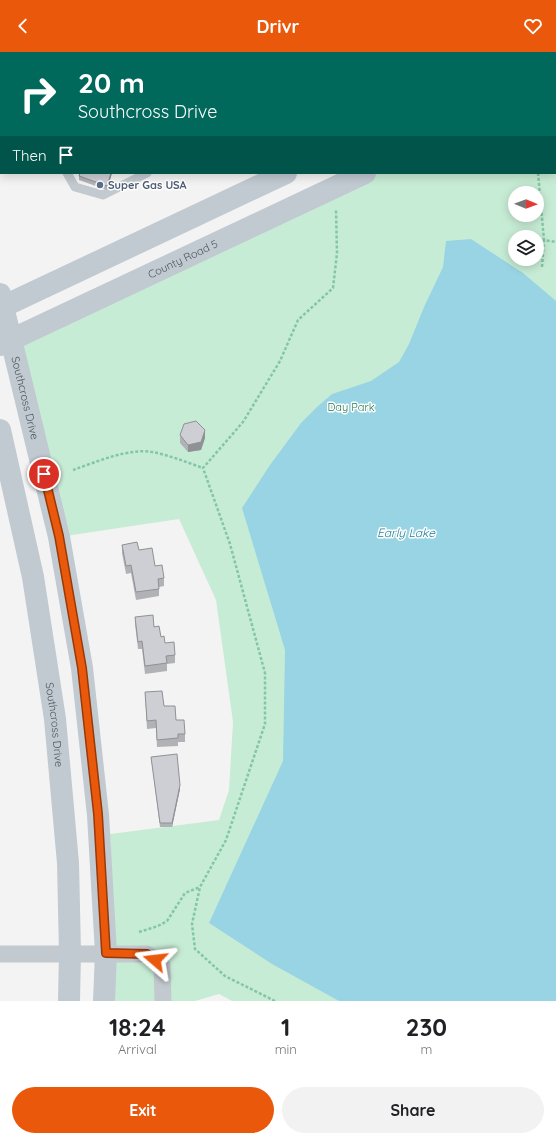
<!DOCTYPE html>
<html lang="en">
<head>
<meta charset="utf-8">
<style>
	body { margin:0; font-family:Quicksand,sans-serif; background:#f2f2f2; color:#202124; height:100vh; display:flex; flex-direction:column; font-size:15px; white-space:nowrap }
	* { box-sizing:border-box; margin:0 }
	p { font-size:13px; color:#757577 }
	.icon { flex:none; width:22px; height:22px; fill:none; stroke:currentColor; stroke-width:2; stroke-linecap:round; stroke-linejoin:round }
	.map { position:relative; height:949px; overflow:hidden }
	.side { display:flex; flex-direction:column; background:#fff; flex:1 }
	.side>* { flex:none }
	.guide { position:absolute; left:0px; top:0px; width:556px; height:122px; box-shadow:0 2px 10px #0003; background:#00695c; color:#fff; overflow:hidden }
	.needle { width:26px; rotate:91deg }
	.tools { position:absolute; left:508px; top:134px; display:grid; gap:8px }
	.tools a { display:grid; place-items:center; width:36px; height:36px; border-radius:50%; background:#fff; box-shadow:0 2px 10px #0003; font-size:20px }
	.pin { position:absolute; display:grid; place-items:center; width:34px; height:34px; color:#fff; margin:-17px; border:2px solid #fff; border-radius:50%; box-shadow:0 1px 4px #0007 }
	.me { position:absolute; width:44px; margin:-22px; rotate:287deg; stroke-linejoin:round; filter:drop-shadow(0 0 3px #0008) }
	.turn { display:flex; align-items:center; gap:14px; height:84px; padding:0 12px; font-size:18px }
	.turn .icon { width:52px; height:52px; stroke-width:2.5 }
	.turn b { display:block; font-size:28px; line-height:34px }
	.then { display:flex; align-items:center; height:38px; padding:0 12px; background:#0003; gap:8px; font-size:15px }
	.eta { display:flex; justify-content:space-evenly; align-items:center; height:68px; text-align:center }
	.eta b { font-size:24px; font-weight:700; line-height:28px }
	.cta { display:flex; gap:8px; margin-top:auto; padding:8px 12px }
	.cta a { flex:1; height:46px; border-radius:24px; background:#ea580c; color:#fff; font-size:16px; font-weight:700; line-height:46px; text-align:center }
	.cta a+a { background:#f2f2f2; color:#202124 }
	header { display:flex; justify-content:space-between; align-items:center; height:52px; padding:0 12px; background:#ea580c; color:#fff; font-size:18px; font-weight:700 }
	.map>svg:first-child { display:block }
</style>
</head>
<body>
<header><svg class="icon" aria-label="back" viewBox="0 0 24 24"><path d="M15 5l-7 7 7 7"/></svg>Drivr<svg class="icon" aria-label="heart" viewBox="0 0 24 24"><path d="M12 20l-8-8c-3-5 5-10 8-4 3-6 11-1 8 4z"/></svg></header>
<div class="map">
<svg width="556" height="949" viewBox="0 0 556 949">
	<rect width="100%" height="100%" fill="#f4f3f3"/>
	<path fill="#c7ecd5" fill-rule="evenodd" d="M 556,31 L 556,949 L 232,949 L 219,942 L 195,949 L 114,949 L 110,782 L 219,768 L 229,738 L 233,670 L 216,548 L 179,467 L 59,485 L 12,287 L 365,121 L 555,121 ZM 515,141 L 537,141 L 537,163 L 515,163 ZM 515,185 L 537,185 L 537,207 L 515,207 Z"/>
	<path fill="#99d4e4" d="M 307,0 L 380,0 L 377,1 Z
		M 471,187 L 523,221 L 556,249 L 556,949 L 339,949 L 272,912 L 209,871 L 283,709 L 285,598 L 242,456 L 270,413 L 301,371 L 317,355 L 332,342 L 371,329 L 399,310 L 409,292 L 424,255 L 443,215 L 446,189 Z"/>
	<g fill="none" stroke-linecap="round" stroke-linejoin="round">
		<path stroke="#83c6a5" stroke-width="2.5" stroke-dasharray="3 2" stroke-linecap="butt" d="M 538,121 L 544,188 L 556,190
			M 542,215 L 544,188
			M 73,418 C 96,410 128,396 152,400 C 169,403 186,410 203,416
			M 139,880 L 158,874 L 167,869 L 185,841 L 200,835
			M 275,949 L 225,924 L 195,897 L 192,872 L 200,835 L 226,788 L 265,672 L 265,621 L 230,492 L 203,416 L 243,370 L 280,309 L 298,268 L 333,236 L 337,201 L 336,157"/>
		<path stroke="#c2c9cf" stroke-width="9" d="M 29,1 L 29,0
			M 0,91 L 1,91
			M 67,121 L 75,135 L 103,143 L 147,121"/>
		<path stroke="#c2c9cf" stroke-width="17" d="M 0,902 L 147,902 L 162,913 L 163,949"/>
		<g stroke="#c1c9d1" stroke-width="22">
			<path d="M 541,1 L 543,0"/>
			<path d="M 555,32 L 556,31"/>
			<path id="s1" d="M 0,242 L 59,485 L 82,616 L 98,763 L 106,901 L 104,949"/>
			<path d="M 0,256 L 286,121"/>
			<path id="s2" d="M 0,293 L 365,121"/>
			<path id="s3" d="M 0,378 L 33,525 L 55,667 L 68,811 L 70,901 L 69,949"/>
		</g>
	</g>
	<path fill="#b0b2b6" d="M 80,121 L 112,121 L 107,138 L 79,128 L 79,124 Z
		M 180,383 L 205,386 L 201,398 L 188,400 L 180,391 Z
		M 122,493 L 139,498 L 155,514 L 164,526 L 164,534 L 159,535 L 159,544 L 136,548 L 131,521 L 126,522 L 122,501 Z
		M 135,565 L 154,575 L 165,591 L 175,603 L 175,611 L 167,612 L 167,619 L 145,622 L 142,597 L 138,597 L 135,572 Z
		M 145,640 L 164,654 L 176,668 L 185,682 L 185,690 L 178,690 L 178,694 L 157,695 L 156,676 L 147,677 Z
		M 151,705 L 180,737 L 172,775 L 160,775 Z"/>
	<path fill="#909194" d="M 111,121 L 112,121 L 107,138 L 107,134 Z
		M 205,378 L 205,386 L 201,398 L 188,400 L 188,393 Z
		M 180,733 L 180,737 L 172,775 L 172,771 Z"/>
	<path fill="#cdcfd4" stroke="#909194" d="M 58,0 L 102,0 L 102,1 L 58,1 Z
		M 80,121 L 111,121 L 107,134 L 79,124 Z
		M 196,369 L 205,378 L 201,390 L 188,393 L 180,383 L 184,372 Z
		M 137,490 L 139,498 L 152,496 L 155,514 L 162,513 L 164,526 L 158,527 L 159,537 L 136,540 L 131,513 L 126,514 L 122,493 Z
		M 153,563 L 154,575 L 159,574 L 161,585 L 164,584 L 165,591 L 174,590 L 175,603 L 166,604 L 167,611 L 145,614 L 142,589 L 138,590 L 135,565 Z
		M 162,639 L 164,654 L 175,654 L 176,668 L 184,668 L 185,682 L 178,682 L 178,686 L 157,688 L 156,668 L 147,669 L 145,640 Z
		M 177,702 L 180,733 L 172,771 L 160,771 L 151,705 Z"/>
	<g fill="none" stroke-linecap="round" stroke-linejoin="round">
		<g stroke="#983908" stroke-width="10">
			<path id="route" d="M 44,422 L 59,484 L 82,616 L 98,762 L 106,901 L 147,902 L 155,908"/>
		</g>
		<use href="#route" stroke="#ea580c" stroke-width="7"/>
	</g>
	<circle fill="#5c6f8a" stroke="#fff" stroke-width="1.5" cx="100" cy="133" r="4"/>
	<g text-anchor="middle" stroke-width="3" stroke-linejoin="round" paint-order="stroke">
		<g font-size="11" font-weight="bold" fill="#4e5e75" stroke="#fff" text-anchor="start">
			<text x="108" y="137">Super Gas USA</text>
		</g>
		<g font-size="11" fill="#4c565e" stroke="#fff">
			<text dy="4" stroke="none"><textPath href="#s2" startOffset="202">County Road 5</textPath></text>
			<text dy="4" stroke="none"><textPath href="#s1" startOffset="107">Southcross Drive</textPath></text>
			<text dy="4" stroke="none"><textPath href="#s3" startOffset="300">Southcross Drive</textPath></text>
		</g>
		<g font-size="11" fill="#23794e" stroke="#fff">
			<text x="351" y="359">Day Park</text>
		</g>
		<g font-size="12" font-style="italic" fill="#1c7f99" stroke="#fff">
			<text x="406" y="485">Early Lake</text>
		</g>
	</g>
</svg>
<div class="tools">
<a><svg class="needle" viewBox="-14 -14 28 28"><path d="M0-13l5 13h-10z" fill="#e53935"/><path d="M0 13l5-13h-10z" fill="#757577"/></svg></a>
<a><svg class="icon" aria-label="layers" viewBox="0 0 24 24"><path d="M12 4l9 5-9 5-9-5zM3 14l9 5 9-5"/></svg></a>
</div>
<div class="pin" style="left:44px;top:422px;background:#d93025"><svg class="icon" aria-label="arrive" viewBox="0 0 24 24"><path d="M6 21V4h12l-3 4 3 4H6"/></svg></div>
<svg class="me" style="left:155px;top:908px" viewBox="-20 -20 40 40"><path d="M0-17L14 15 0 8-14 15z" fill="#ea580c" stroke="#fff" stroke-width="4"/></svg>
<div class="guide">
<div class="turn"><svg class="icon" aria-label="right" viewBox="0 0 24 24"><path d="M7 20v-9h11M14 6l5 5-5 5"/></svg><div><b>20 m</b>Southcross Drive</div></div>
<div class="then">Then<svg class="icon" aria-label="arrive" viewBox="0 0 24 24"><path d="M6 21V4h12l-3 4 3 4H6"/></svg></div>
</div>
</div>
<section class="side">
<div class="eta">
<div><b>18:24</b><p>Arrival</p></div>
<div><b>1</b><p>min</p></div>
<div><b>230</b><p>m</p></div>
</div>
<div class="cta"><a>Exit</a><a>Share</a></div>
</section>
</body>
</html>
